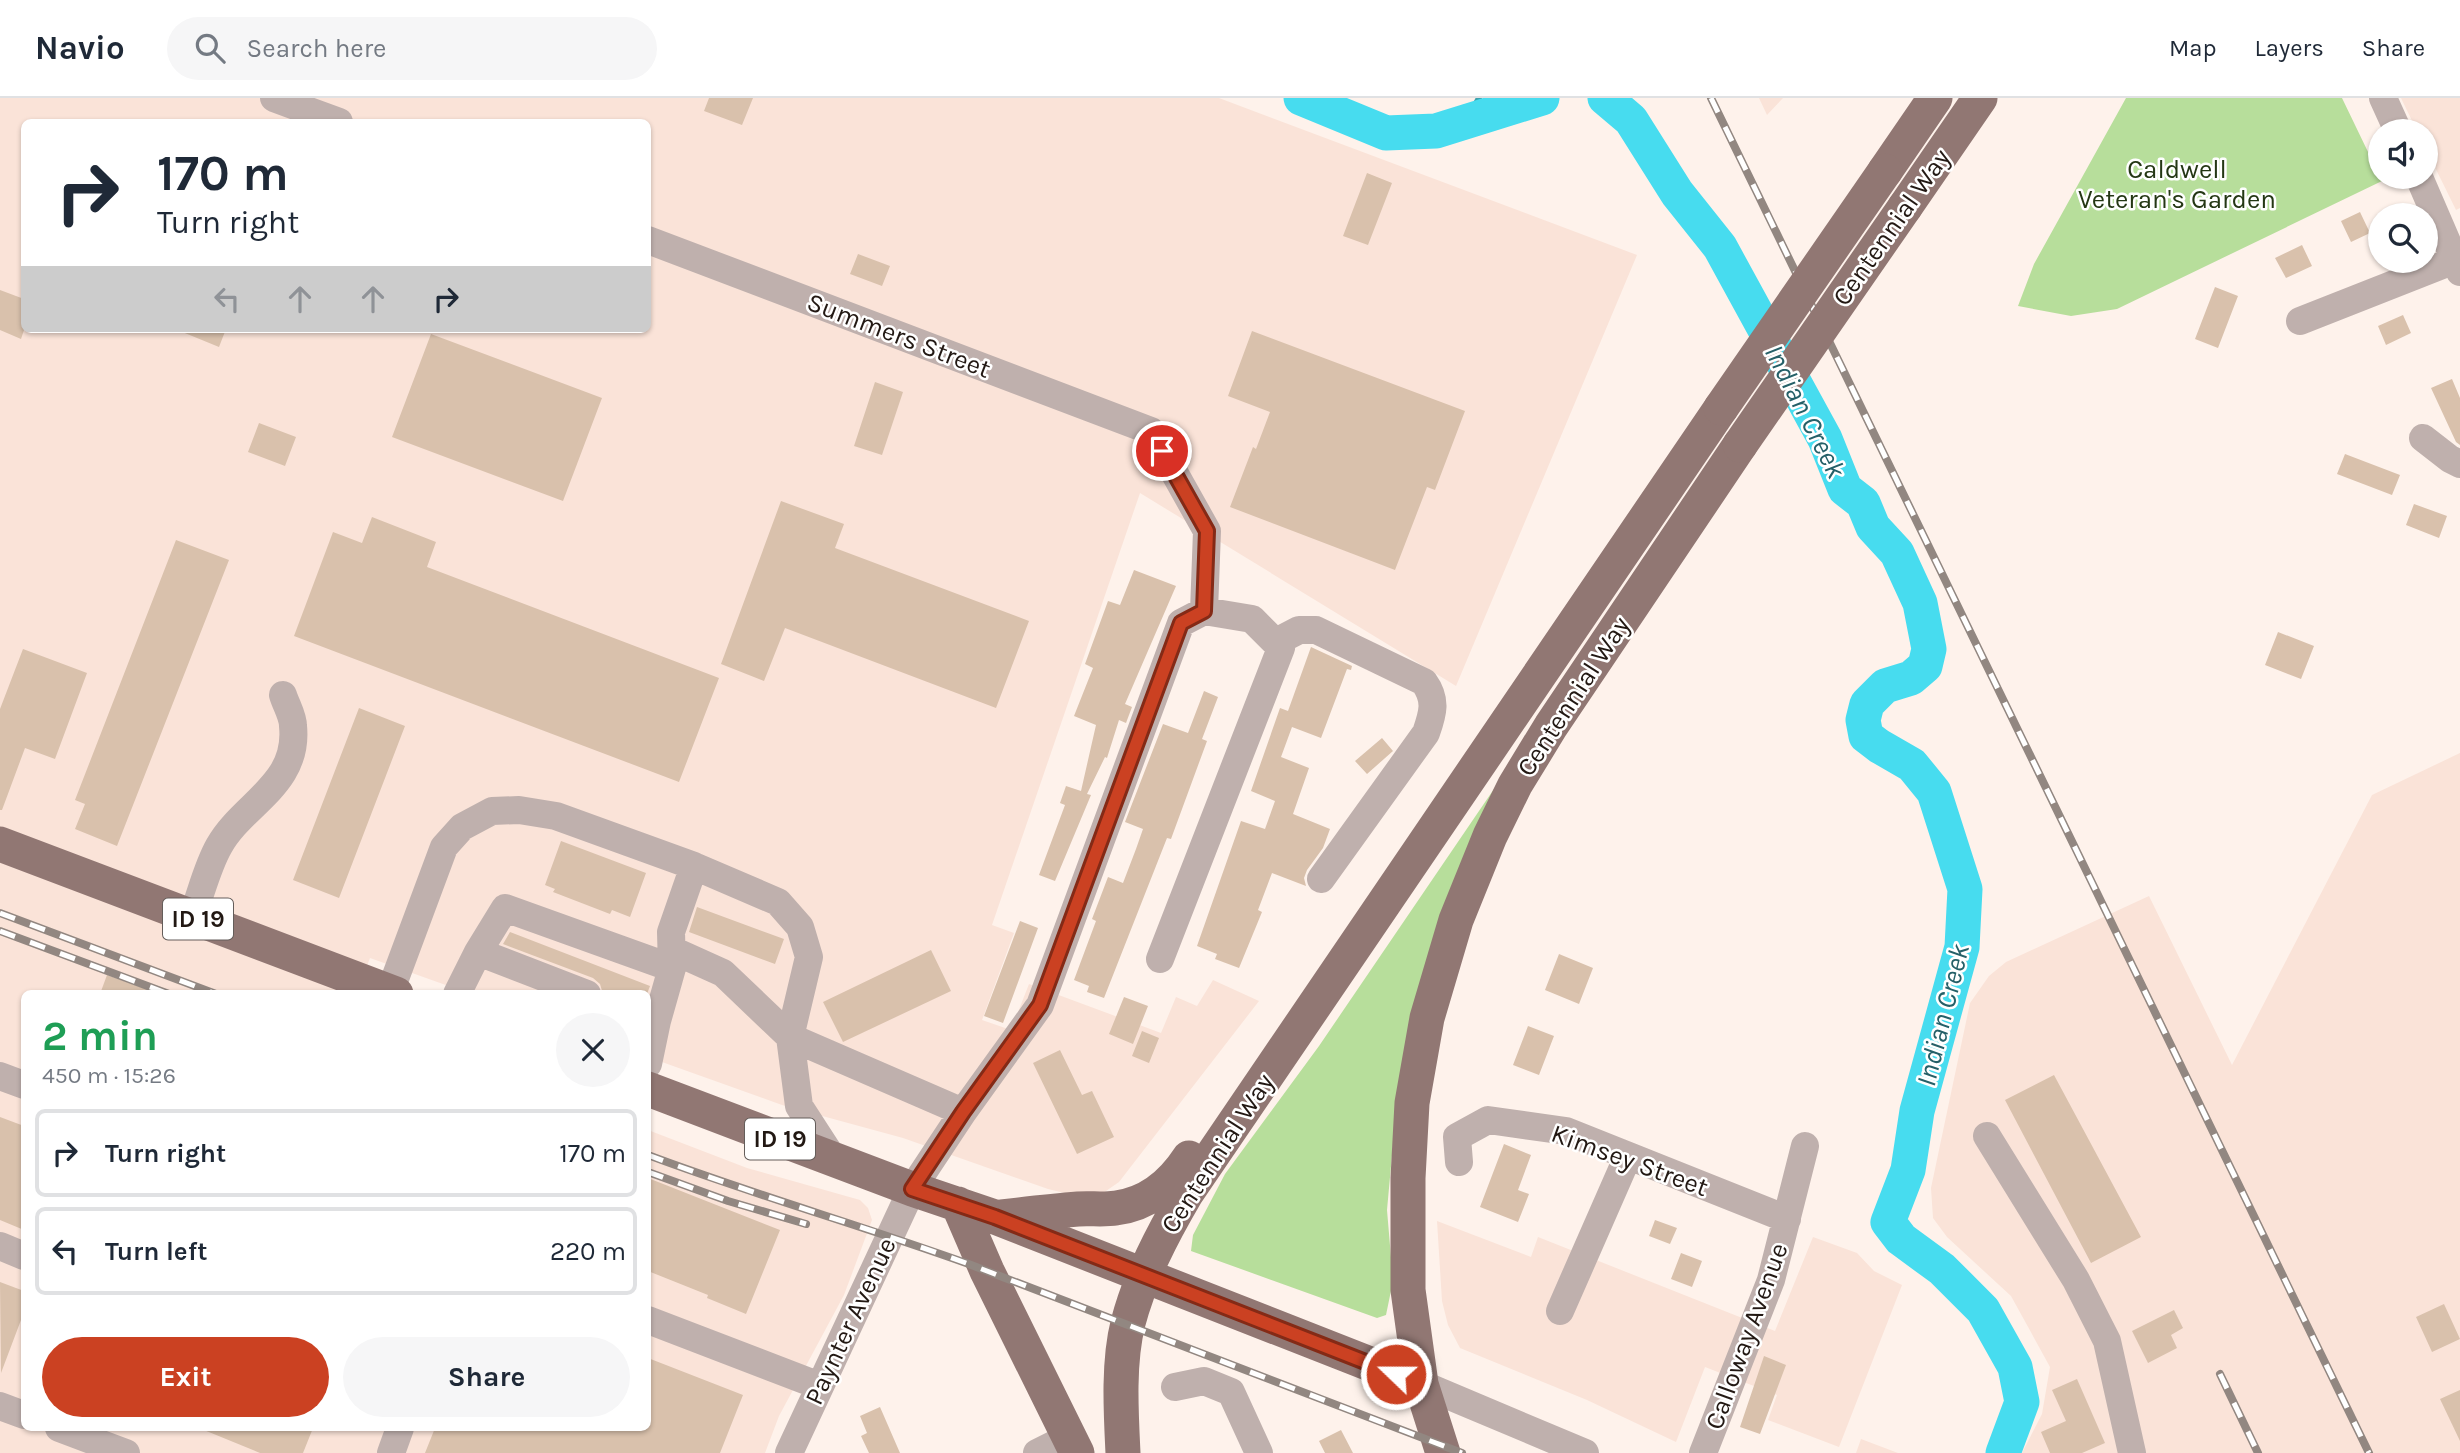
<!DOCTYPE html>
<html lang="en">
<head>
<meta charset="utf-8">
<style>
	body { margin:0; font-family:Karla,sans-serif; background:#f6f6f7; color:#1f2937; height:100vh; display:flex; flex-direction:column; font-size:26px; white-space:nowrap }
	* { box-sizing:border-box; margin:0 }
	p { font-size:23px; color:#747a83 }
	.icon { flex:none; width:38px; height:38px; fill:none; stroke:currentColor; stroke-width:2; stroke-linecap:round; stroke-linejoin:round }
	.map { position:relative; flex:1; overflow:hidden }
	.details { position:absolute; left:21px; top:892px; width:630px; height:441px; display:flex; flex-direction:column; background:#fff; border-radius:10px; box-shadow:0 2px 5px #0004 }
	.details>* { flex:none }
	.hud { position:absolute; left:21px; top:21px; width:630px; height:214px; border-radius:10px; box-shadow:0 2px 5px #0004; background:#fff; color:#1f2937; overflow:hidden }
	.controls { position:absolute; left:2368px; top:21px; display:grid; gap:14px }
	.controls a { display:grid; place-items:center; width:70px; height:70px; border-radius:50%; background:#fff; box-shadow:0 2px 5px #0004; font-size:35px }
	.pin { position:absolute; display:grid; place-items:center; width:60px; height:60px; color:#fff; margin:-30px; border:4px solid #fff; border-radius:50%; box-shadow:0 2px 7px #0007 }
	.me { position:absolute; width:77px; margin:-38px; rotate:292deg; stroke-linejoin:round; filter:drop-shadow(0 0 5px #0008) }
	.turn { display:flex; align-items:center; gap:24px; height:147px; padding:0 21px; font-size:32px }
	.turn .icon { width:91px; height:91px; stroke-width:2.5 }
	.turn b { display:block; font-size:49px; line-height:60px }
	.lanes { display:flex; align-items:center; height:66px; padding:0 21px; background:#0003; justify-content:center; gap:35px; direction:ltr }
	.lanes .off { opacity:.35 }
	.round { display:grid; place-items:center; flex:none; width:74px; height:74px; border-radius:37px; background:#f6f6f7 }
	.overview { display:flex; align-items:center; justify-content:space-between; height:119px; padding:0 21px }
	h1 { font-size:42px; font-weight:700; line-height:52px; color:#1e9e55 }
	.action { display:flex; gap:14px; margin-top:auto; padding:14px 21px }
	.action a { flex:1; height:80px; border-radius:42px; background:#cb4122; color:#fff; font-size:28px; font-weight:700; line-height:80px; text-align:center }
	.action a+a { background:#f6f6f7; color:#1f2937 }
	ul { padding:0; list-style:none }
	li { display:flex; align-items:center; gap:21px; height:88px; margin:0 14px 10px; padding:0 7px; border:4px solid #e0e1e3; border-radius:10px }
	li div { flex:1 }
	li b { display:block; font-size:26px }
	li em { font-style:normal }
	header { display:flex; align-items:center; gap:42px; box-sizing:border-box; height:98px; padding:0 35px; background:#fff; border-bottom:2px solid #e0e1e3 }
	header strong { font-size:33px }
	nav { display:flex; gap:38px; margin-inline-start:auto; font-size:24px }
	.search { width:490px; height:63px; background:#f6f6f7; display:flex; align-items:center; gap:18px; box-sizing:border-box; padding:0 24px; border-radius:38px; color:#747a83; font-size:26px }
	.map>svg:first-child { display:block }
</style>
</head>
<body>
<header>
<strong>Navio</strong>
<div class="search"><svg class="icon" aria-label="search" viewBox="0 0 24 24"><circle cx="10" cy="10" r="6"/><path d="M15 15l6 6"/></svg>Search here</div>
<nav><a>Map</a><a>Layers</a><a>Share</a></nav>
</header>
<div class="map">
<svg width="2460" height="1355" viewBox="0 0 2460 1355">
	<rect width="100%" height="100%" fill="#fef2eb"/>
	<path fill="#fae3d8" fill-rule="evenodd" d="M 0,0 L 1219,0 L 1637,157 L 1456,588 L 1140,395 L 992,827 L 1014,835 L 982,922 L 1011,932 L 1029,886 L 1161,935 L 1176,899 L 1197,908 L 1213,882 L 1259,903 L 1119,1084 L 1093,1102 L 1048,1091 L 903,1040 L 782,1007 L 648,959 L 648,896 L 471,896 L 370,860 L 356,896 L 24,896 L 24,1330 L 648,1330 L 648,1032 L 747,1070 L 860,1102 L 868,1110 L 872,1122 L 844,1197 L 779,1318 L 765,1355 L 0,1355 ZM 24,24 L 648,24 L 648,231 L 24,231 Z
		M 1759,0 L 1783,0 L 1767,17 Z
		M 2401,0 L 2460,0 L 2460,110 L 2456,112 L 2426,51 L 2426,33 L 2417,33 Z
		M 2460,655 L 2460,1355 L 2022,1355 L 2042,1316 L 2050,1269 L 2011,1198 L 1947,1139 L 1933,1120 L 1931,1090 L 1970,905 L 1989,878 L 2006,864 L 2149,798 L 2232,967 L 2372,697 Z
		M 1437,1123 L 1531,1159 L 1538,1139 L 1775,1233 L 1813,1139 L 1857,1155 L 1874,1173 L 1902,1187 L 1839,1349 L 1768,1322 L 1777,1297 L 1705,1269 L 1676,1344 L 1587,1302 L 1460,1250 L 1448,1227 L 1442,1203 Z
		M 1861,1341 L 1898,1355 L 1856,1355 Z"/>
	<path fill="#b7de9b" d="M 2126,0 L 2342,0 L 2382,83 L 2117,211 L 2071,218 L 2018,208 L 2034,166 Z
		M 1496,688 L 1394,1035 L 1387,1112 L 1393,1183 L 1386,1217 L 1377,1220 L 1191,1153 L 1193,1137 L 1225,1076 L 1319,948 Z"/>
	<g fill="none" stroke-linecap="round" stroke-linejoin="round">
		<path stroke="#3ca1ad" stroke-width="6" d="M 1467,22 L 1479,0"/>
		<path stroke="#47dcef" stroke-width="35" d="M 1301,0 L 1386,35 L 1436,33 L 1542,0
			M 1605,0 L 1631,22 L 1677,95 L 1720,149 L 1825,341 L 1845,391 L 1863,405 L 1873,429 L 1897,455 L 1920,505 L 1929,551 L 1925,568 L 1911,580 L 1885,588 L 1867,606 L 1863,622 L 1866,638 L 1879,648 L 1912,667 L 1934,694 L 1965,791 L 1962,849 L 1917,1013 L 1908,1072 L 1888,1124 L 1901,1141 L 1942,1171 L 1983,1212 L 2015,1269 L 2022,1304 L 2003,1355"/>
	</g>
	<path fill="#d9c1ac" d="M 709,0 L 753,0 L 742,27 L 704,13 Z
		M 1367,75 L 1392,85 L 1368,147 L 1343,138 Z
		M 2360,114 L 2370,135 L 2351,144 L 2341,123 Z
		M 2302,147 L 2312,168 L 2286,180 L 2275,160 Z
		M 858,156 L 890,168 L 882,188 L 850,176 Z
		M 2215,189 L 2238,198 L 2218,250 L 2195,241 Z
		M 0,192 L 24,201 L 24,232 L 21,241 L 0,232 Z
		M 2403,217 L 2411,235 L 2386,247 L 2378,228 Z
		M 175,231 L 226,231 L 219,249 Z
		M 1252,233 L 1465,313 L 1435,392 L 1427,389 L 1395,472 L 1230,409 L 1253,349 L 1256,351 L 1270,314 L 1228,298 Z
		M 431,236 L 602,300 L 563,403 L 392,339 Z
		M 2452,281 L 2460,300 L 2460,347 L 2456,344 L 2431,290 Z
		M 875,284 L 903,294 L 882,357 L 854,348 Z
		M 259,325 L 296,339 L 285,368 L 248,354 Z
		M 2345,356 L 2400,377 L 2392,397 L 2337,376 Z
		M 781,403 L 844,426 L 835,450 L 1029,523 L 996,610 L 785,530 L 764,583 L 721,566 Z
		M 2414,406 L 2447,418 L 2439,440 L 2406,427 Z
		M 372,419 L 436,444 L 427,469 L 719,580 L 679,684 L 294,538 L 333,434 L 362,445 Z
		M 176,442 L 229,462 L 117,748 L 75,731 L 85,706 L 75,702 Z
		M 1134,472 L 1176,488 L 1125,606 L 1132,609 L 1126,625 L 1119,622 L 1107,660 L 1105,659 L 1087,696 L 1091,697 L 1055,783 L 1039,777 L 1065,707 L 1060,705 L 1066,688 L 1081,693 L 1096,627 L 1074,618 L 1093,570 L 1085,566 L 1108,503 L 1120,507 Z
		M 2278,534 L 2314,548 L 2301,581 L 2265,567 Z
		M 1311,549 L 1352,568 L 1351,572 L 1347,571 L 1321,640 L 1292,629 L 1281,659 L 1309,670 L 1293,716 L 1330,731 L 1323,750 L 1307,772 L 1304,780 L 1306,788 L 1272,775 L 1258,812 L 1262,814 L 1239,870 L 1215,861 L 1217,856 L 1197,848 L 1241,723 L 1265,731 L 1275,703 L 1251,693 L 1280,610 L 1288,613 Z
		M 23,551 L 87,575 L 55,661 L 25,650 L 2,712 L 0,712 L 0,611 Z
		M 1204,593 L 1218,599 L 1202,641 L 1207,643 L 1171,741 L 1167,740 L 1104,900 L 1087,894 L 1089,888 L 1074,882 L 1096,823 L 1092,821 L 1108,779 L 1123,785 L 1136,751 L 1143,731 L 1125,724 L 1163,626 L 1188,635 Z
		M 359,610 L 405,628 L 339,800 L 293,782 Z
		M 1382,640 L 1393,653 L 1367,676 L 1355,663 Z
		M 561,743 L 646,775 L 630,819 L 612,812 L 610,816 L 553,794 L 555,791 L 545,787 Z
		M 697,809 L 784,841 L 775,866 L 689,834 Z
		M 1020,823 L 1038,830 L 1003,925 L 984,918 Z
		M 510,834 L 650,888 L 647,896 L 603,896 L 600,886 L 593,880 L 503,846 Z
		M 931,852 L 951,893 L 843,944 L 823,904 Z
		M 1559,856 L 1593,870 L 1579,906 L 1545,892 Z
		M 107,877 L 154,894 L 154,896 L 100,896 Z
		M 1124,899 L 1148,908 L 1133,946 L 1109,936 Z
		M 1528,928 L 1554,938 L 1539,977 L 1513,967 Z
		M 1142,933 L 1159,940 L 1149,965 L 1132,958 Z
		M 1060,952 L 1082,997 L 1092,993 L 1114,1039 L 1077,1056 L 1033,965 Z
		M 2054,977 L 2141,1139 L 2091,1165 L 2005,1002 Z
		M 0,1019 L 24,1028 L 24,1132 L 0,1122 Z
		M 1504,1046 L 1531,1057 L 1518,1092 L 1529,1096 L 1518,1124 L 1480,1109 Z
		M 648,1080 L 780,1132 L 746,1216 L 707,1200 L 708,1197 L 648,1173 Z
		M 1655,1122 L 1677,1130 L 1670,1146 L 1649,1138 Z
		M 1681,1155 L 1702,1163 L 1692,1189 L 1671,1181 Z
		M 0,1184 L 24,1193 L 24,1214 L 1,1275 Z
		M 2444,1206 L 2460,1241 L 2432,1254 L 2416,1219 Z
		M 2174,1212 L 2183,1230 L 2171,1237 L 2177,1250 L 2148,1265 L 2132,1233 Z
		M 1764,1258 L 1786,1267 L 1760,1336 L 1740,1329 Z
		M 648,1260 L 743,1297 L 720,1355 L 425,1355 L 435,1330 L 648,1330 Z
		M 2077,1281 L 2105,1345 L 2082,1355 L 2050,1355 L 2041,1334 L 2066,1323 L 2052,1292 Z
		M 2460,1292 L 2460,1343 L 2440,1301 Z
		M 880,1309 L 900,1355 L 869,1355 L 861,1338 L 867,1335 L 860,1318 Z
		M 199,1330 L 313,1330 L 303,1355 L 260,1355 Z
		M 1341,1332 L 1353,1355 L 1325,1355 L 1319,1343 Z"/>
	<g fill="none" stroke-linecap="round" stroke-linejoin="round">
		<path stroke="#bfb0ad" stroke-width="28" d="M 274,0 L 339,24
			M 2383,0 L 2398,33
			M 2419,79 L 2460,174
			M 648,142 L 1151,333 L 1207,433 L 1204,513
			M 2300,223 L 2455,162
			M 2423,340 L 2450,361 L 2460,366
			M 1276,544 L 1299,532 L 1316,532 L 1424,584 C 1437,602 1433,615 1426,635 L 1321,781
			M 694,768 L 778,804 L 800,829 L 809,859 L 790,939 L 799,1008 L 834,1062
			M 192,819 C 201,796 207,769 219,748 C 243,705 299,687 293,628 C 293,618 286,607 283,597
			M 672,852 L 723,875 L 790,939 L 963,1014
			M 478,854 L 505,810 L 672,870 L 657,923
			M 390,894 L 444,749 L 462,729 L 492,713 L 519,712 L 556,718 L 694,768 L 671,834 L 672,870
			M 457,896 L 478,854 L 587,896
			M 648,919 L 657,923 L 648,966
			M 0,978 L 24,987
			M 1987,1038 L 2076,1182 L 2107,1243 L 2132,1355
			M 1459,1064 L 1457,1039 L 1488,1022 L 1566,1033 L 1787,1121
			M 0,1148 L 24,1158
			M 1560,1213 L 1628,1058
			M 648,1222 L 820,1288
			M 1421,1286 L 1585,1355
			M 1175,1289 L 1204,1283 L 1231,1294 L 1259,1355
			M 0,1308 L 24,1317
			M 59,1330 L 126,1355
			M 391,1355 L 400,1330
			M 789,1355 L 912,1091 L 963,1014 L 1040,907 L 1181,525 L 1204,513 L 1252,521 L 1281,550 L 1160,861
			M 1037,1355 L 1069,1339
			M 1703,1355 L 1771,1182 L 1805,1048"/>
		<path stroke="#917773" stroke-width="35" d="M 1885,73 L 1935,0
			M 1905,109 L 1980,0
			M 0,746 L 396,896
			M 648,991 L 912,1091 L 995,1119 L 1421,1286
			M 958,1106 L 987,1173 L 1077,1355
			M 1002,1119 C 1027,1116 1052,1113 1078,1111 C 1090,1110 1103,1112 1116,1110 C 1147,1106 1172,1086 1189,1060
			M 1123,1355 C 1121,1315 1118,1264 1128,1225 C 1140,1179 1162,1137 1186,1096 L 1721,310
			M 1443,1355 L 1421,1286 L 1408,1192 L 1408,1080 L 1412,1005 L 1427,920 L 1456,822 L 1490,738 L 1515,687 L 1551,628 L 1740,347"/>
		<g stroke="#928781" stroke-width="8">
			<path id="rail" d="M 1711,0 L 2369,1355
				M 0,815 L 216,896
				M 0,833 L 169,896
				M 648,1057 C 752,1096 860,1127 966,1165 L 1462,1355
				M 648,1074 L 728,1103 L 806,1126
				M 2220,1276 L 2258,1355"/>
		</g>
		<use href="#rail" stroke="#fff" stroke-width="5" stroke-dasharray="16" stroke-linecap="butt"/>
		<path stroke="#917773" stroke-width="35" d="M 1721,310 L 1885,73
			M 1740,347 L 1905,109"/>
	</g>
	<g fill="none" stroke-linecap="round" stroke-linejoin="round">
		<g stroke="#842a16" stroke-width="18">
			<path id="route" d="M 1162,353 L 1207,433 L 1204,513 L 1181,525 L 1040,907 L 963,1014 L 912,1091 L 995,1119 L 1396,1276"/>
		</g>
		<use href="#route" stroke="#cb4122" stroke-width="12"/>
	</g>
	<g text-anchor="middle" stroke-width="5" stroke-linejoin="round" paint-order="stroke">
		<g fill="#fff" stroke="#645d5a" stroke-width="2">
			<rect x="163" y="800.5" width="70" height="41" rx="5"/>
			<rect x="745" y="1020.5" width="70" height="41" rx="5"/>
		</g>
		<g font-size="24" font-weight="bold" fill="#221813">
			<text x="198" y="829">ID 19</text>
			<text x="780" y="1049">ID 19</text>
		</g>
		<g font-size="26" fill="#243714" stroke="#fff">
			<text x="2177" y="80">Caldwell<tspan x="2177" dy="30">Veteran's Garden</tspan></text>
		</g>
		<g font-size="26" fill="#221813" stroke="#fff">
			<text transform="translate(1891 129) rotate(-55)" y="9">Centennial Way</text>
			<text transform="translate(899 237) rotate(21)" y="9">Summers Street</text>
			<text transform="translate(1573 598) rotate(-57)" y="9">Centennial Way</text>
			<text transform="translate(1217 1055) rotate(-57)" y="9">Centennial Way</text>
			<text transform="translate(1630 1062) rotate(20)" y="9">Kimsey Street</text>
			<text transform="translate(850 1223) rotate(-65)" y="9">Paynter Avenue</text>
			<text transform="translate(1746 1238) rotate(-70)" y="9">Calloway Avenue</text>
		</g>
		<g font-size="28" font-style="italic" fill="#256068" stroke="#fff">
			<text transform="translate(1806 313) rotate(63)" y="10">Indian Creek</text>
			<text transform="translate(1942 917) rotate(-76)" y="10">Indian Creek</text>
		</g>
	</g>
</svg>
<div class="controls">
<a><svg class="icon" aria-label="sound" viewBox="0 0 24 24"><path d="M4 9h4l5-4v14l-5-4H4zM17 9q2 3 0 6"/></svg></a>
<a><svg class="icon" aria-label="search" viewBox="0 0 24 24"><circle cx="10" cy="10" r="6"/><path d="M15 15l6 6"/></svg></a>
</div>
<div class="pin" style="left:1162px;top:353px;background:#d93025"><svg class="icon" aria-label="arrive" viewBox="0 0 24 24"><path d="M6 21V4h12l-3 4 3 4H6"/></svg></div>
<svg class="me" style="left:1396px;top:1276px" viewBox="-20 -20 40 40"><circle r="17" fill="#cb4122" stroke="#fff" stroke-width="3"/><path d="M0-11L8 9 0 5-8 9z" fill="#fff"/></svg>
<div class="hud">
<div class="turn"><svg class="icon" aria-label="right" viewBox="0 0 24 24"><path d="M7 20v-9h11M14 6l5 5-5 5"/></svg><div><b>170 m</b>Turn right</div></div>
<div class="lanes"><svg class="icon off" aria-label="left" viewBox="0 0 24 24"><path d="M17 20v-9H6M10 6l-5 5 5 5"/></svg><svg class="icon off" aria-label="ahead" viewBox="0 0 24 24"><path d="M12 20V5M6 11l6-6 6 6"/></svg><svg class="icon off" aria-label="ahead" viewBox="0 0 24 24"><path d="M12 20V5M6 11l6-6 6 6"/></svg><svg class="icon" aria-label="right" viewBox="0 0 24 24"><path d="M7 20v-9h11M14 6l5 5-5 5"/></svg></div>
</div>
<section class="details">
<div class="overview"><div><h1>2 min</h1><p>450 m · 15:26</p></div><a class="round"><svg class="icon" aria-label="close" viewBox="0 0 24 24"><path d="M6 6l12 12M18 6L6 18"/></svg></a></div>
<ul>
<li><svg class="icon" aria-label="right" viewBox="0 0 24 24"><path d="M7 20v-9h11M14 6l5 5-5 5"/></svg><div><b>Turn right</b></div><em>170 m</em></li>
<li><svg class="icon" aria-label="left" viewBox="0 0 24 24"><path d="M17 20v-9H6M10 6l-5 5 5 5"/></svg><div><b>Turn left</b></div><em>220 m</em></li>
</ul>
<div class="action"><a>Exit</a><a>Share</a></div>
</section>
</div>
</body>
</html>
